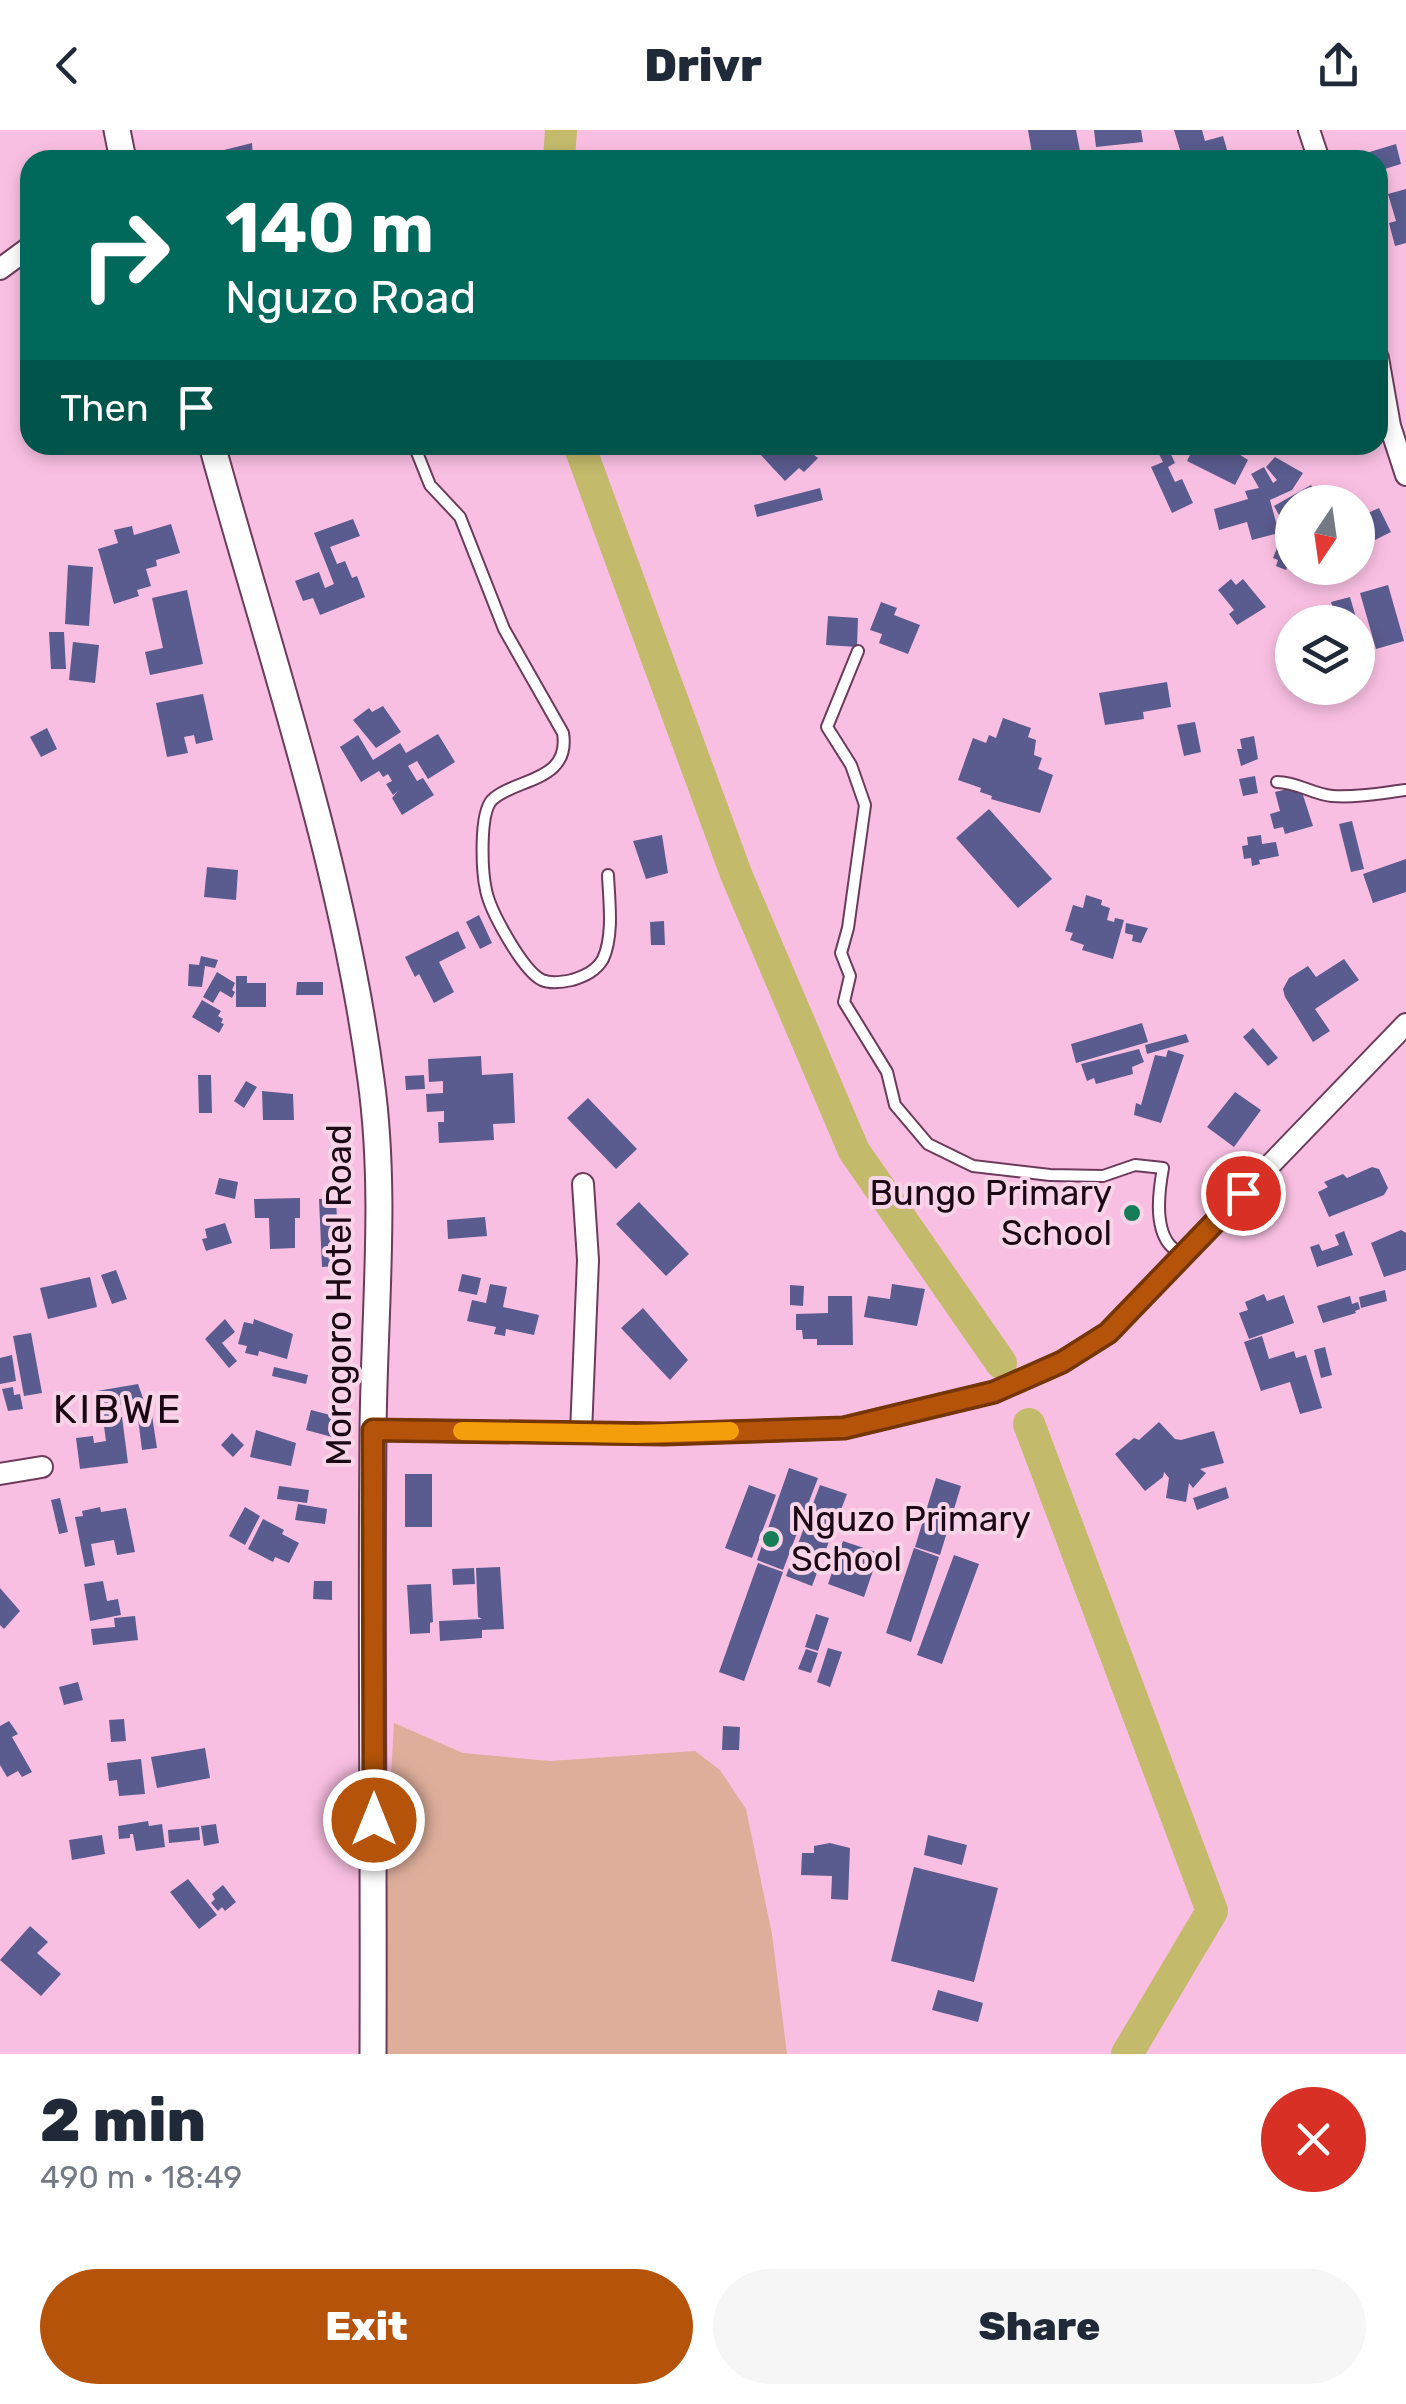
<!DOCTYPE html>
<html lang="en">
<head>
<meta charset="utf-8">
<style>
	body { margin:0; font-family:Rubik,sans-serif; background:#f6f6f7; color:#1f2937; height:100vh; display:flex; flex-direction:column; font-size:38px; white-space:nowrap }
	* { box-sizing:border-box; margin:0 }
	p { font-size:32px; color:#747a83 }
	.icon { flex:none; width:55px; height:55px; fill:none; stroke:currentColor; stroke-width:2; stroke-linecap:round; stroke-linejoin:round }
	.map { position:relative; height:1924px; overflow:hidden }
	.sheet { display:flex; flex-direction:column; background:#fff; flex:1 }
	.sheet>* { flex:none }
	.top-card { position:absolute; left:20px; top:20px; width:1368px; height:305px; border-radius:30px; box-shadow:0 5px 15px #0003; background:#00695c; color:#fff; overflow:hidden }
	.needle { width:65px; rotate:193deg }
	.fabs { position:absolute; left:1275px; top:355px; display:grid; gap:20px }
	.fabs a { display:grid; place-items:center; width:100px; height:100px; border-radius:50%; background:#fff; box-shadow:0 5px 15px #0003; font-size:50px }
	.pin { position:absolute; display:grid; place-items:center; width:85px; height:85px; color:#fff; margin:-42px; border:5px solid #fff; border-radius:50%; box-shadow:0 2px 10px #0007 }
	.me { position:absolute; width:110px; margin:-55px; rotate:0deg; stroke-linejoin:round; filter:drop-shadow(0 0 8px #0008) }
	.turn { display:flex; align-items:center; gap:35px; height:210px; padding:0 40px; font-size:45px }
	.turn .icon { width:130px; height:130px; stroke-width:2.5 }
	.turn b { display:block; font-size:70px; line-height:85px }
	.then { display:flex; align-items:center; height:95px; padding:0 40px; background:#0003; gap:20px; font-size:38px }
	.round { display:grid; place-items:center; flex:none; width:105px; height:105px; border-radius:52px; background:#f6f6f7 }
	.overview { display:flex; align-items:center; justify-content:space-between; height:170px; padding:0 40px }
	h1 { font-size:60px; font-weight:800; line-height:75px }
	.action { display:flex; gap:20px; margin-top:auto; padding:20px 40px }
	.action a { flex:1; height:115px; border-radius:60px; background:#b45309; color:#fff; font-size:40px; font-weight:800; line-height:115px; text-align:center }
	.action a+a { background:#f6f6f7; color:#1f2937 }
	header { display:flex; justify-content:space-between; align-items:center; height:130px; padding:0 40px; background:#fff; font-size:45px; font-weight:800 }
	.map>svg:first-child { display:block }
</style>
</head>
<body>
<header><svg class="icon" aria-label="back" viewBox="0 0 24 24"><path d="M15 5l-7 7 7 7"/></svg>Drivr<svg class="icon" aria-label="share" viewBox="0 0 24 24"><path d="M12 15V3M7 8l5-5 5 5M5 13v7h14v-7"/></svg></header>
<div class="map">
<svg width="1406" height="1924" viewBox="0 0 1406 1924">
	<rect width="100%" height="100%" fill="#f9bfe2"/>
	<path fill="#deae9b" d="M 394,1593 L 463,1623 L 550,1631 L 695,1621 L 720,1640 L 746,1679 L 772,1804 L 787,1924 L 375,1924 Z"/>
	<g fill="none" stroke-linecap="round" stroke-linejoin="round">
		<path stroke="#c4ba6c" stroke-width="32" d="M 559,30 L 561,0
			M 579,315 L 736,744 L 854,1021 L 1001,1233
			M 1029,1294 L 1212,1781 L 1127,1924"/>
	</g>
	<path fill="#5a5b8e" d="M 1028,0 L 1076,0 L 1080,21 L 1033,29 Z
		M 1094,0 L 1141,0 L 1143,12 L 1096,17 Z
		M 1174,0 L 1202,0 L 1205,11 L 1223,6 L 1230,30 L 1183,30 Z
		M 252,13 L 253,30 L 222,30 L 220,21 Z
		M 1396,14 L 1401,34 L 1378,41 L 1378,30 L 1343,30 Z
		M 1406,59 L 1406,113 L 1395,116 L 1389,93 L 1396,91 L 1388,64 Z
		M 769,315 L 822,315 L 813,324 L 818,328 L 804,342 L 799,338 L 785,351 L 760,324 Z
		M 1195,315 L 1225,315 L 1248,330 L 1235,355 L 1187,331 Z
		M 1168,318 L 1175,333 L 1168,337 L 1175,352 L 1182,349 L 1193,373 L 1172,383 L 1151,337 L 1163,332 L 1158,322 Z
		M 1275,327 L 1303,343 L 1292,360 L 1270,370 L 1279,403 L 1252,410 L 1247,392 L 1219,400 L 1214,379 L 1248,369 L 1245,361 L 1259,358 L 1251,344 L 1264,337 L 1273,353 L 1277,350 L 1266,337 Z
		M 1311,355 L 1320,370 L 1292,372 L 1292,409 L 1274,376 Z
		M 820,358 L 823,370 L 757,387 L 754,375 Z
		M 1379,378 L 1391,402 L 1375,410 L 1373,406 L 1367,408 L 1361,396 L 1365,394 L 1361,386 Z
		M 353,389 L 360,406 L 330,417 L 337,434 L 345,431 L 352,448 L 357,446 L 365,467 L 320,485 L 313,468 L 303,471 L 295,451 L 319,442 L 325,458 L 334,454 L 314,403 Z
		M 171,394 L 180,423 L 156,430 L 157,436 L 146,439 L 151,456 L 137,460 L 139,466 L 114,474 L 98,419 L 118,413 L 114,400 L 132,396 L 134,405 Z
		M 1277,418 L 1292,424 L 1286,440 L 1276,436 L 1278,430 L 1273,428 Z
		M 68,435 L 93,437 L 89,496 L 65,494 Z
		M 1231,449 L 1236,455 L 1243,449 L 1266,477 L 1237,495 L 1229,484 L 1234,480 L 1218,460 Z
		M 1388,455 L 1404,511 L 1376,519 L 1360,463 Z
		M 187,460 L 203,534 L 150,545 L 145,522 L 163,518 L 152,468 Z
		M 1350,467 L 1357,491 L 1337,492 L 1331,472 Z
		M 881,472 L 897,478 L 894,485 L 920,495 L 908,524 L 879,513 L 882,504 L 870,500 Z
		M 828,486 L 858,488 L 857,517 L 826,515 Z
		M 49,502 L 64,502 L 66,539 L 51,539 Z
		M 73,512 L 99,515 L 95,553 L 69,550 Z
		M 1167,552 L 1171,577 L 1143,582 L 1144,589 L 1105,595 L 1099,563 Z
		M 203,564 L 213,610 L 196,614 L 194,605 L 184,607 L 188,623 L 167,627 L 156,573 Z
		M 383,576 L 401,602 L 376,618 L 353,590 L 369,578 L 372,582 Z
		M 1003,588 L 1031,598 L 1028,607 L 1036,610 L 1034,625 L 1042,628 L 1038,639 L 1053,645 L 1040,683 L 991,669 L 992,666 L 980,662 L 981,658 L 958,650 L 973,608 L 986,613 L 989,605 L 996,608 Z
		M 1195,592 L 1201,622 L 1184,626 L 1177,595 Z
		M 47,598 L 57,619 L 41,627 L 30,607 Z
		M 438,604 L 455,632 L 428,649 L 417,631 L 408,636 L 417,651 L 423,648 L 434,665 L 402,685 L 392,668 L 398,661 L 393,665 L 386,654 L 392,651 L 388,644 L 383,647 L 379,641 L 361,652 L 340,617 L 358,605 L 373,630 L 400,613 L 406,623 Z
		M 1254,606 L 1258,629 L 1241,636 L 1237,619 L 1242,619 L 1240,609 Z
		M 1255,646 L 1258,663 L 1243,666 L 1239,649 Z
		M 1300,656 L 1313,696 L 1285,704 L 1283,697 L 1274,699 L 1270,684 L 1280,681 L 1275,662 Z
		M 989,679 L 1052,749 L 1018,778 L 956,708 Z
		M 1352,691 L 1364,739 L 1351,742 L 1339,694 Z
		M 662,705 L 668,743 L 646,749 L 633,711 Z
		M 1261,705 L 1262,714 L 1276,712 L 1279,726 L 1259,730 L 1260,734 L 1252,736 L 1251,728 L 1244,729 L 1242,716 L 1248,715 L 1247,707 Z
		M 1406,729 L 1406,762 L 1373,773 L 1363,744 Z
		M 207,737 L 238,740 L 236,770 L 204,767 Z
		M 1086,765 L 1102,770 L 1101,775 L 1110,778 L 1107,790 L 1114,792 L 1115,788 L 1124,790 L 1113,829 L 1082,820 L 1084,815 L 1070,810 L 1073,803 L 1065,801 L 1073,775 L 1083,778 Z
		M 479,785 L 492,813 L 480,819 L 466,792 Z
		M 664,791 L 665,815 L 651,815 L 650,792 Z
		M 1126,793 L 1148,798 L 1141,813 L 1132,811 L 1133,805 L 1125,803 Z
		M 458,801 L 466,818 L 439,832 L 454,862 L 434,873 L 419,844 L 415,847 L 405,827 Z
		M 201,826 L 218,830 L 215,838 L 205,836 L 202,857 L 188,856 L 189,834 L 199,835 Z
		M 1344,829 L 1359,850 L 1315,879 L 1330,901 L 1313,912 L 1285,867 L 1283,859 L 1289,848 L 1308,836 L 1316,847 Z
		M 217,842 L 235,853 L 232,860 L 235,862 L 232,868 L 220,861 L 213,873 L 203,867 Z
		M 236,846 L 247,846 L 247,853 L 266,853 L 266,877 L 236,877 Z
		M 297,852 L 323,852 L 323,865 L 296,865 Z
		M 202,870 L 221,881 L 218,886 L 223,889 L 221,893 L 224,894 L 219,903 L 192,887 Z
		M 1142,893 L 1148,912 L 1076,933 L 1071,914 Z
		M 1253,898 L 1278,928 L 1268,936 L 1243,907 Z
		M 1186,904 L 1189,912 L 1147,924 L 1145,915 Z
		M 1139,919 L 1144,932 L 1132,937 L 1133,944 L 1096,954 L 1094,948 L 1087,951 L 1081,934 Z
		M 1168,920 L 1184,925 L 1161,993 L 1134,985 L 1136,973 L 1141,975 L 1155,925 L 1166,927 Z
		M 481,926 L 482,945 L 513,943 L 515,993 L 493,994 L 494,1010 L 439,1013 L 438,992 L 444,992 L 444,981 L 427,982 L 426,964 L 443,963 L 443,951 L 429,952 L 428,929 Z
		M 198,945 L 211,945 L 212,983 L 199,983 Z
		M 424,945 L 425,959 L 406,960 L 405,946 Z
		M 246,951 L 257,957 L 244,978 L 234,971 Z
		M 262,961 L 293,964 L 294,990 L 263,990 Z
		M 1235,962 L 1261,980 L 1234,1017 L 1207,997 Z
		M 588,968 L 637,1019 L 616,1039 L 567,988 Z
		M 1372,1037 L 1379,1039 L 1388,1058 L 1384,1065 L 1329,1087 L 1318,1062 L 1328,1057 L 1324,1052 L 1343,1044 L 1347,1048 Z
		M 219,1048 L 238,1052 L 235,1069 L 215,1064 Z
		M 300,1068 L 300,1088 L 295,1088 L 295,1118 L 270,1119 L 269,1088 L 255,1088 L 254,1069 Z
		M 336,1068 L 339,1136 L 322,1137 L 319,1069 Z
		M 639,1072 L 689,1124 L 666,1146 L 616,1094 Z
		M 485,1087 L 487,1106 L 448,1109 L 447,1090 Z
		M 225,1093 L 232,1113 L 206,1121 L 202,1109 L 207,1108 L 205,1099 Z
		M 1401,1100 L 1406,1103 L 1406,1140 L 1384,1147 L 1371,1113 Z
		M 1344,1101 L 1353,1125 L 1317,1137 L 1310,1117 L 1319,1114 L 1322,1121 L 1339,1115 L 1335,1105 Z
		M 116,1140 L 127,1169 L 112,1174 L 101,1145 Z
		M 462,1144 L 481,1148 L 477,1165 L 458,1161 Z
		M 90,1147 L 97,1177 L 48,1189 L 40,1158 Z
		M 490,1154 L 507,1157 L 503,1177 L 539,1185 L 534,1205 L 506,1199 L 505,1206 L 494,1204 L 496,1197 L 467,1191 L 472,1170 L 486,1173 Z
		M 892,1154 L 925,1159 L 917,1196 L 864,1187 L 868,1166 L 890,1169 Z
		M 790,1155 L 804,1156 L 803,1176 L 790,1175 Z
		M 1385,1160 L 1387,1171 L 1361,1178 L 1359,1167 Z
		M 1264,1164 L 1267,1171 L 1284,1165 L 1294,1193 L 1249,1209 L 1239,1183 L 1248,1180 L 1245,1172 Z
		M 828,1166 L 852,1166 L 853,1215 L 817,1215 L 817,1209 L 803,1209 L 802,1200 L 796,1200 L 796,1184 L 828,1183 Z
		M 1350,1166 L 1352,1174 L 1358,1172 L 1360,1179 L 1355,1181 L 1356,1183 L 1323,1193 L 1317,1176 Z
		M 643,1178 L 688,1230 L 670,1250 L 621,1198 Z
		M 225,1189 L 235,1202 L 222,1213 L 237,1231 L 229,1238 L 205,1209 Z
		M 254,1189 L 293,1204 L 287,1229 L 259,1221 L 258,1226 L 245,1223 L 247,1216 L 238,1214 L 244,1192 L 253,1194 Z
		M 31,1203 L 42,1263 L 24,1266 L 13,1206 Z
		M 1262,1206 L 1269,1229 L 1294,1221 L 1296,1228 L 1306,1225 L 1322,1278 L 1300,1284 L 1290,1252 L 1261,1261 L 1244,1212 Z
		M 1325,1217 L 1332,1245 L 1321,1248 L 1314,1220 Z
		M 12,1225 L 16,1251 L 0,1254 L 0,1228 Z
		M 274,1237 L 308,1245 L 306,1254 L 272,1246 Z
		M 138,1254 L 145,1274 L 150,1273 L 157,1318 L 142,1320 L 136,1272 L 112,1276 L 114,1285 L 102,1287 L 97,1261 Z
		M 13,1257 L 14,1265 L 20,1264 L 23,1279 L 8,1281 L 2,1259 Z
		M 311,1280 L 334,1286 L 332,1307 L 306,1300 Z
		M 122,1287 L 128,1333 L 80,1339 L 76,1308 L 93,1306 L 94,1313 L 106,1311 L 103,1289 Z
		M 1159,1292 L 1175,1309 L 1181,1310 L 1214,1301 L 1224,1333 L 1200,1339 L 1206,1343 L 1193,1358 L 1189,1353 L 1186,1372 L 1166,1368 L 1169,1348 L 1164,1342 L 1163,1347 L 1145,1361 L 1115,1324 L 1134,1308 L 1139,1310 Z
		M 256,1300 L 296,1313 L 291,1336 L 250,1327 Z
		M 232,1303 L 244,1315 L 233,1327 L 221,1315 Z
		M 789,1338 L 818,1348 L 783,1440 L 757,1430 Z
		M 405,1344 L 432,1344 L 432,1397 L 405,1397 Z
		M 936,1348 L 961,1356 L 940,1425 L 915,1417 Z
		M 749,1355 L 776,1365 L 752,1428 L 725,1418 Z
		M 820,1355 L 847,1364 L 812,1456 L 786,1446 Z
		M 279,1356 L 309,1360 L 307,1373 L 277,1369 Z
		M 1226,1357 L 1229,1368 L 1197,1380 L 1193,1368 Z
		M 60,1368 L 68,1402 L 59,1404 L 51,1370 Z
		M 298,1374 L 327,1379 L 325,1394 L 295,1390 Z
		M 100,1377 L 101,1382 L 126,1378 L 135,1422 L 117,1425 L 114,1410 L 91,1414 L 95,1435 L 85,1437 L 75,1387 L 83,1386 L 82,1381 Z
		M 245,1377 L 260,1386 L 245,1415 L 229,1406 Z
		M 263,1389 L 284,1400 L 282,1404 L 299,1413 L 289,1433 L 275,1427 L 273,1432 L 248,1419 Z
		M 843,1411 L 879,1423 L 864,1467 L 828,1454 Z
		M 914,1418 L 939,1427 L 911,1512 L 886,1503 Z
		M 954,1425 L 979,1434 L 942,1534 L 917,1525 Z
		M 758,1433 L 783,1442 L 744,1551 L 719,1542 Z
		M 500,1437 L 504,1499 L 482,1500 L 482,1508 L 440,1511 L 439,1491 L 482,1489 L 478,1487 L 476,1438 Z
		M 474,1438 L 475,1454 L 453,1455 L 452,1439 Z
		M 103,1451 L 107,1471 L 118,1469 L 121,1485 L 90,1491 L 84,1454 Z
		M 314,1451 L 332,1451 L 332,1470 L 313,1469 Z
		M 431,1454 L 433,1492 L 430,1493 L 430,1503 L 410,1504 L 407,1455 Z
		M 0,1458 L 20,1481 L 4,1499 L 0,1495 Z
		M 816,1484 L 829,1488 L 818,1521 L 805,1517 Z
		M 135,1486 L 138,1510 L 93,1515 L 91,1499 L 115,1497 L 114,1488 Z
		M 828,1518 L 842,1522 L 830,1557 L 817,1552 Z
		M 806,1519 L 818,1523 L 811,1543 L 798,1539 Z
		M 78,1552 L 83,1570 L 64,1575 L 59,1557 Z
		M 124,1589 L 126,1611 L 111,1612 L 109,1590 Z
		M 9,1591 L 18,1604 L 12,1607 L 32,1642 L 22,1647 L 18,1641 L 7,1647 L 0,1635 L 0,1596 Z
		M 723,1596 L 740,1597 L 739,1620 L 722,1620 Z
		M 205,1618 L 210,1648 L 157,1658 L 151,1627 Z
		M 141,1629 L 145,1664 L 119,1666 L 117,1650 L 109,1651 L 107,1633 Z
		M 148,1691 L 149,1696 L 162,1694 L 165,1717 L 136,1721 L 133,1704 L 130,1704 L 130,1708 L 119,1709 L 118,1696 Z
		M 216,1694 L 219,1713 L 204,1716 L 201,1696 Z
		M 199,1697 L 200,1710 L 169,1713 L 168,1700 Z
		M 102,1705 L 105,1724 L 72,1730 L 69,1710 Z
		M 928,1705 L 967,1715 L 962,1735 L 924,1725 Z
		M 830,1713 L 850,1718 L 848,1770 L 831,1769 L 832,1746 L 801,1745 L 802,1723 L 814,1723 L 814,1716 Z
		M 914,1737 L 998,1758 L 974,1852 L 891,1831 Z
		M 188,1749 L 217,1785 L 199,1799 L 170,1762 Z
		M 223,1755 L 236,1772 L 225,1781 L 222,1777 L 218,1781 L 211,1773 L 215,1769 L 212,1764 Z
		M 30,1796 L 48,1812 L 37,1823 L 61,1844 L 41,1866 L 0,1830 Z
		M 938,1860 L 983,1873 L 978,1892 L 932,1880 Z"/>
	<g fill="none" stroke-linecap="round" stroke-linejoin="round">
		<g stroke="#6c3b5b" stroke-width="14">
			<path id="service" d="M 414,315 L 430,355 L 460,387 L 504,499 L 563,603 C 571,652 515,648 492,670 C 479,684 482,742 486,760 C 490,781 523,841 542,850 C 551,854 563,852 572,850 C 585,846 596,841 603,829 C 614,805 609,770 608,745
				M 858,521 L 827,597 L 851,635 L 865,675 L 848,798 L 841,823 L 850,846 L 844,872 L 887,942 L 895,975 L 928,1014 L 973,1036 L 1050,1045 L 1103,1046 L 1135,1035 L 1163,1038 C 1159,1060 1154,1095 1169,1114 C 1173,1118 1177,1122 1180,1127
				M 1277,652 C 1297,652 1312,664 1332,666 C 1356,668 1382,663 1406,660"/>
		</g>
		<g stroke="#6c3b5b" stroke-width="24">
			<path id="minor" d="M 1309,0 L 1319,30
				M 0,139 L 30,117
				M 1378,228 L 1390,296 L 1406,345
				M 373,1300 L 664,1304 L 844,1298 L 994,1262 L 1062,1232 L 1108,1203 L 1406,894
				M 581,1303 L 588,1130 L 583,1054
				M 0,1344 L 42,1337"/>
		</g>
		<g stroke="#6c3b5b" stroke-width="29">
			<path id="tertiary" d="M 117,0 L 123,30
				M 212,315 C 270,526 342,732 371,950 C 387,1065 374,1185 373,1302 C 371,1509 374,1717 373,1924"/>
		</g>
		<use href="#service" stroke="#fff" stroke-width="10"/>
		<use href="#minor" stroke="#fff" stroke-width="20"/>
		<use href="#tertiary" stroke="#fff" stroke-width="25"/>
	</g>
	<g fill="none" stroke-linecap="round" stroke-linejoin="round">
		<g stroke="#753606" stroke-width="25">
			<path id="route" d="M 374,1690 L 373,1300 L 664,1304 L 844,1298 L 994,1262 L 1062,1232 L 1108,1203 L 1243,1063"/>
		</g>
		<use href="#route" stroke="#b45309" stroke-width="18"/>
		<path stroke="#f59e0b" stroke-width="18" d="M 462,1301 L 636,1304 L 730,1301"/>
	</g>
	<g fill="#177d57" stroke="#f8d4e9" stroke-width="4">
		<circle cx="1132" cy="1083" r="10"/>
		<circle cx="771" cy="1409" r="10"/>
	</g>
	<g text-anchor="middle" stroke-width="8" stroke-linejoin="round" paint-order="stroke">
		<g font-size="35" fill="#1b0814" stroke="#f8d4e9" text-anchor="end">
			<text x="1112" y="1075">Bungo Primary<tspan x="1112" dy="40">School</tspan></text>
			<text x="791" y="1401" text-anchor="start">Nguzo Primary<tspan x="791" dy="40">School</tspan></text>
		</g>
		<g font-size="35" fill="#1b0814" stroke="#f8d4e9">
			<text transform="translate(339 1165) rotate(-90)" y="12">Morogoro Hotel Road</text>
		</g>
		<g font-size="40" letter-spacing="2.5" fill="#1b0814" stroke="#f8d4e9">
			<text x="118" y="1293">KIBWE</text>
		</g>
	</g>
</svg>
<div class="fabs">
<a><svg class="needle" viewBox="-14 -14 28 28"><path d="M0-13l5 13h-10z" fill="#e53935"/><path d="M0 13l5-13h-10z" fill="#747a83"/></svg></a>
<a><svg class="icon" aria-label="layers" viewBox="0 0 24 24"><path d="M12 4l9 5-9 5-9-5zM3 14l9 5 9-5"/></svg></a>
</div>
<div class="pin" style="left:1243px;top:1063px;background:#d93025"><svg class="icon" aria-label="arrive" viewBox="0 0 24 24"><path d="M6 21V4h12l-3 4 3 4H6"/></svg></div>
<svg class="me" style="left:374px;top:1690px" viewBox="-20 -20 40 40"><circle r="17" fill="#b45309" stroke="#fff" stroke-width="3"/><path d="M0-11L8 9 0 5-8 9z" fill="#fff"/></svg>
<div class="top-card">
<div class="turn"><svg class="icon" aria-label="right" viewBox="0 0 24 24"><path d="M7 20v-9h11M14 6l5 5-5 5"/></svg><div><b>140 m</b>Nguzo Road</div></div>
<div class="then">Then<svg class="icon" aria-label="arrive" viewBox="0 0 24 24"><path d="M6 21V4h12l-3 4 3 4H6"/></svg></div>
</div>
</div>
<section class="sheet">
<div class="overview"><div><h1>2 min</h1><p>490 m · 18:49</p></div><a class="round" style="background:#d93025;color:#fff"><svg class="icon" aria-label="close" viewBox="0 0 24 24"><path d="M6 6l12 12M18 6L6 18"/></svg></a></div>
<div class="action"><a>Exit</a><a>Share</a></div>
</section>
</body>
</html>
